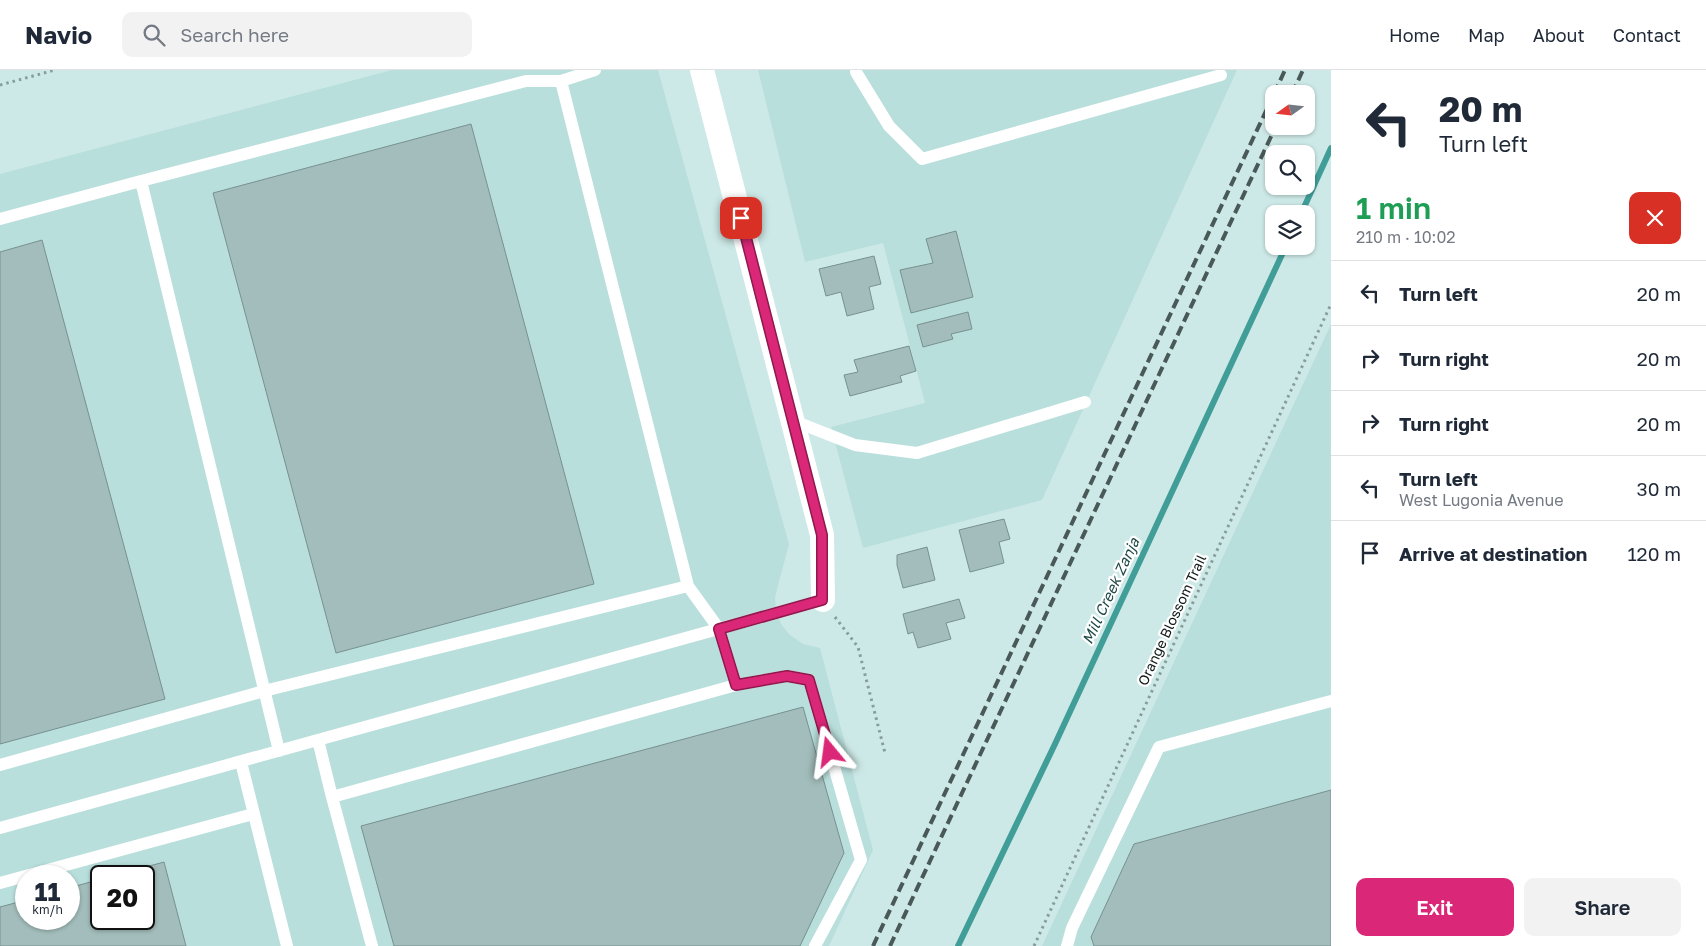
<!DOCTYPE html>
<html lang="en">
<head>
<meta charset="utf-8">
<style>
	body { margin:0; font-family:"Golos Text",sans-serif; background:#f2f2f3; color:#1f2937; height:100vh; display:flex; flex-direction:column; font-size:19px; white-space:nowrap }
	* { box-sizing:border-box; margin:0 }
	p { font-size:16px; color:#747a83 }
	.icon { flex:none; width:28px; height:28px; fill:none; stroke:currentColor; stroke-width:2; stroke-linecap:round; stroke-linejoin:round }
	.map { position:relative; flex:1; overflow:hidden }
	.panel { display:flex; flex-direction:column; background:#fff; width:375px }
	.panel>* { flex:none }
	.top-card { background:#fff; color:#1f2937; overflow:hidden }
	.needle { width:32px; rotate:255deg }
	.fabs { position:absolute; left:1265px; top:15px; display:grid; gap:10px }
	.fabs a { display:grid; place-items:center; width:50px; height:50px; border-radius:10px; background:#fff; box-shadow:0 1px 4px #0004; font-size:25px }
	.speed { position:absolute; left:15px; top:795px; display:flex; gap:10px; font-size:25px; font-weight:700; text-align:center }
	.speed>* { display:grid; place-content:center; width:65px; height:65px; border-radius:50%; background:#fff; box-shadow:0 1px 4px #0004; line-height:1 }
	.speed small { font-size:12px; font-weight:400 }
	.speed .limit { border:2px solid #111; border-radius:8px; background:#fff; color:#111 }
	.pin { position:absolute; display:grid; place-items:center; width:42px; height:42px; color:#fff; margin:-21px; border-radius:10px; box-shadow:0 2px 8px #0006 }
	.me { position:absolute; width:55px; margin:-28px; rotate:344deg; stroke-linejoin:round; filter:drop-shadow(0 0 4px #0008) }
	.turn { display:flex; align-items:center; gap:18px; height:105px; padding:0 25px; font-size:22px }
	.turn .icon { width:65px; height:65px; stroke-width:2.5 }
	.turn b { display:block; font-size:35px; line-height:42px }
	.round { display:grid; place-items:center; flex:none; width:52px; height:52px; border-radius:10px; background:#f2f2f3 }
	.headline { display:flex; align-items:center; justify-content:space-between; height:85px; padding:0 25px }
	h1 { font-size:30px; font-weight:600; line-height:38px; color:#1e9e55 }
	.action { display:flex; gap:10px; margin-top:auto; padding:10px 25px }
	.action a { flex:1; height:58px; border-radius:10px; background:#db2777; color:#fff; font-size:20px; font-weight:600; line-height:58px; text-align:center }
	.action a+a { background:#f2f2f3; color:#1f2937 }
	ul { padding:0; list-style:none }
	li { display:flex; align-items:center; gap:15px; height:65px; padding:0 25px; border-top:1px solid #e0e1e3 }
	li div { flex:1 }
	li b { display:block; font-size:19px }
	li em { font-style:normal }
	header { display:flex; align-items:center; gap:30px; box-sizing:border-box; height:70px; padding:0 25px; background:#fff; border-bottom:1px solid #e0e1e3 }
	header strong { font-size:24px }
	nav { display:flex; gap:28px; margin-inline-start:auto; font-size:18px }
	.search { width:350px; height:45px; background:#f2f2f3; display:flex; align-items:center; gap:12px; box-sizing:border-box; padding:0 18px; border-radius:10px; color:#747a83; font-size:19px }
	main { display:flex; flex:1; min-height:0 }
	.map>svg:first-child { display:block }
</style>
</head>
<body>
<header>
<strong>Navio</strong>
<div class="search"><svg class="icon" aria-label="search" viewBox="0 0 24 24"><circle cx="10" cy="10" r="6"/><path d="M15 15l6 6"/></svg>Search here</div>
<nav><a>Home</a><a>Map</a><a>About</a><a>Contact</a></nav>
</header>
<main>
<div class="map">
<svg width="1331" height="876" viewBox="0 0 1331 876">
	<rect width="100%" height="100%" fill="#cde9e7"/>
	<path fill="#b9dfdc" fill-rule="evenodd" d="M 392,0 L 658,0 L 789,474 L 775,527 L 776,540 L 781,554 L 789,564 L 803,574 L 820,578 L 873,780 L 829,876 L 0,876 L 0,104 ZM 26,806 L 69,806 L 69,849 L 26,849 ZM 101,806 L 144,806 L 144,849 L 101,849 Z
		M 758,0 L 1237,0 L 1042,430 L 863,478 L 831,357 L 925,333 L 883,173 L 805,192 Z
		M 1331,254 L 1331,876 L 1042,876 Z"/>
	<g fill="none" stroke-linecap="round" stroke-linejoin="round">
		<path stroke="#419d98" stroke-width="6" d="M 1301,144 L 1331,78
			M 958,876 L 1055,674 L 1286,176"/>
	</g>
	<path fill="#a2bdbb" stroke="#779190" d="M 471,54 L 594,514 L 336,583 L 213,123 Z
		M 956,161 L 973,227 L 911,243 L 900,200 L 933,193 L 926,169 Z
		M 42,170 L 165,629 L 0,674 L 0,182 Z
		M 874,186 L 881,214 L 869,217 L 874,239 L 847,246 L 841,222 L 826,226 L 819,199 Z
		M 968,242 L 972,259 L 951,264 L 953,269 L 923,277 L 917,255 Z
		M 909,276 L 916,301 L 900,306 L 902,312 L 850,326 L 844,305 L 858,302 L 854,290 Z
		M 1004,449 L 1010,469 L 999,472 L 1004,493 L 970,502 L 959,460 Z
		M 927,477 L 935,510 L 903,518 L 897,495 L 897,485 Z
		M 959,529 L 965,548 L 946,553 L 951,569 L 918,578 L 913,562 L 908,564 L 903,544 Z
		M 803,637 L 844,783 L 800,876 L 394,876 L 361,756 Z
		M 1331,720 L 1331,876 L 1094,876 L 1091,867 L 1134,774 Z
		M 164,792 L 186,876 L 0,876 L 0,837 L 26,830 L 26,849 L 69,849 L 69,818 L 101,809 L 101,849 L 144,849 L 144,806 L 113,806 Z"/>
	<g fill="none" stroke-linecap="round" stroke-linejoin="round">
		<path stroke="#879d9b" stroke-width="3" stroke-dasharray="2.5 4" stroke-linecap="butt" d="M 0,15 L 55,0
			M 835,547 L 858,577 L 885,683
			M 1034,876 L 1331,234"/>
		<path stroke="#fff" stroke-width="12" d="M 856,2 L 889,56 L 922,89 L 1221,5
			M 141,111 L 526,11 L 561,11
			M 0,149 L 141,111 L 279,681
			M 794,351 L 855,375 L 917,383 L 1085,332
			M 688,516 L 719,559 L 736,615
			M 318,670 L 332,727
			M 241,692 L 287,876
			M 0,695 L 264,621 L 688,516 L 561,11 L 595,0
			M 0,758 L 823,530
			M 0,813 L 253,744
			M 372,876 L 332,727 L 736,615 L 787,606 L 809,610 L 861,790 L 815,876
			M 1067,876 L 1072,858 L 1159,677 L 1331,631"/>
		<path stroke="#fff" stroke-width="24" d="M 702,0 L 822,465 L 823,530"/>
		<path stroke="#495958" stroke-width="4" stroke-dasharray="10 5" stroke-linecap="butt" d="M 1274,24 L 1285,0
			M 1292,24 L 1303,0
			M 873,876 L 1274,24
			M 890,876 L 1276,56"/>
	</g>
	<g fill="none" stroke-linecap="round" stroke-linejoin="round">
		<g stroke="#8e194d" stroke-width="12">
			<path id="route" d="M 741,148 L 822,465 L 822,530 L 719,559 L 736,615 L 787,606 L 809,610 L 830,682"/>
		</g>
		<use href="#route" stroke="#db2777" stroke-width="9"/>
	</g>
	<g text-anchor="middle" stroke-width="4.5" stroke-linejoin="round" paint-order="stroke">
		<g font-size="14" fill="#0f1a19" stroke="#fff">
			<text transform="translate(1172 550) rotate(-65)" y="5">Orange Blossom Trail</text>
		</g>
		<g font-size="15" font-style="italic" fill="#1f4947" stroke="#fff">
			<text transform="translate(1111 521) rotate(-65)" y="5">Mill Creek Zanja</text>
		</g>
	</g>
</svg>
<div class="fabs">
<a><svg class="needle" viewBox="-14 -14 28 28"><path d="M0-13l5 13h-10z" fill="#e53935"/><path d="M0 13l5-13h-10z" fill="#747a83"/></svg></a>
<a><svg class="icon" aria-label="search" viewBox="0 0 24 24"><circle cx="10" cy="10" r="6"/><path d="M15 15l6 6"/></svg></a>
<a><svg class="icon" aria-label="layers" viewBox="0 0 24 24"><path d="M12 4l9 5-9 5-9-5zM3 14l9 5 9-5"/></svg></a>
</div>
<div class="speed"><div>11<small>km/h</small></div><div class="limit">20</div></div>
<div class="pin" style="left:741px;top:148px;background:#d93025"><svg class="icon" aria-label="arrive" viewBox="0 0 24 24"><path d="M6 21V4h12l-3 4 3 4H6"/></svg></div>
<svg class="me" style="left:830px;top:682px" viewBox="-20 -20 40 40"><path d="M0-17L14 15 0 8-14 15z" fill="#db2777" stroke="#fff" stroke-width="4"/></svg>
</div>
<section class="panel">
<div class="top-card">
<div class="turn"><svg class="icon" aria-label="left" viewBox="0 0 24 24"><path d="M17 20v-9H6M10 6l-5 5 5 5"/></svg><div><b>20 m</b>Turn left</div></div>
</div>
<div class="headline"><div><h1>1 min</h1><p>210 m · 10:02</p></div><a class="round" style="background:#d93025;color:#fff"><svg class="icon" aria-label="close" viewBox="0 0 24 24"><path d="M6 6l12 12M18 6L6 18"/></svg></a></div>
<ul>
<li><svg class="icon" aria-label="left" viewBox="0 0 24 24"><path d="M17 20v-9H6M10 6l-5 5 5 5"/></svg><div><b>Turn left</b></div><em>20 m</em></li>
<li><svg class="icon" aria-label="right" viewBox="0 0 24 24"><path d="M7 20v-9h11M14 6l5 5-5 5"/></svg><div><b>Turn right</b></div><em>20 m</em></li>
<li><svg class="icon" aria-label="right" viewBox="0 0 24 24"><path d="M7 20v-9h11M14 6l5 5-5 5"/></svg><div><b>Turn right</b></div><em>20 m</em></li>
<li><svg class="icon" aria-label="left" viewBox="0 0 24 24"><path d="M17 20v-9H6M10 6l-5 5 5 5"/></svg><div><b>Turn left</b><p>West Lugonia Avenue</p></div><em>30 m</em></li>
<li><svg class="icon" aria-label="arrive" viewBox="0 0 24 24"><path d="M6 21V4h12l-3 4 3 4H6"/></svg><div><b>Arrive at destination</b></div><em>120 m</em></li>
</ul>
<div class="action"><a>Exit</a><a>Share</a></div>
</section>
</main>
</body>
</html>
